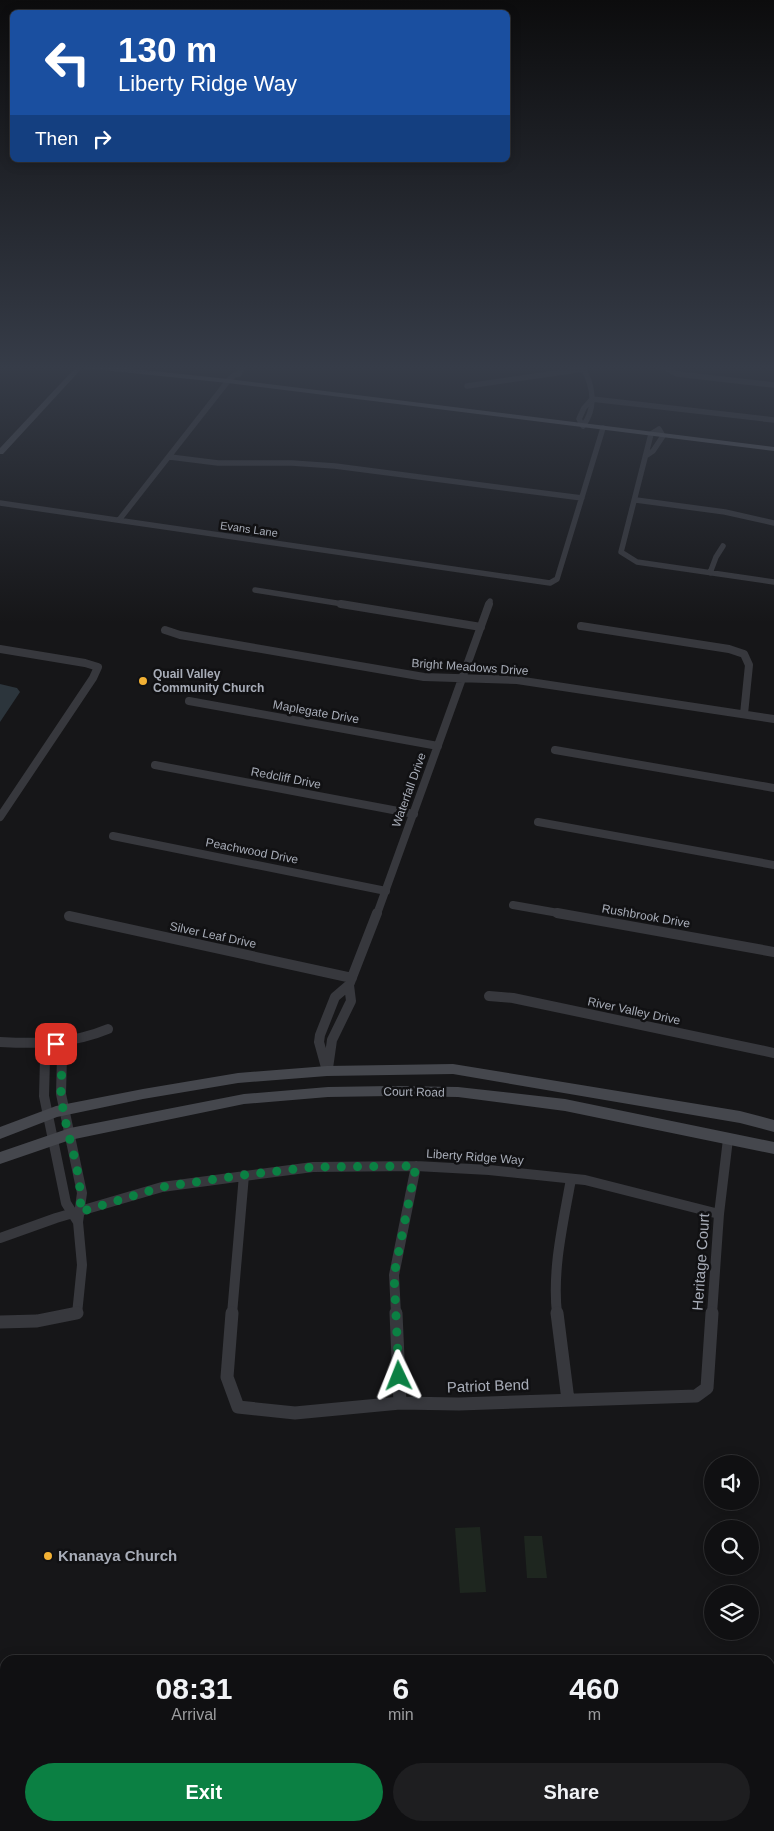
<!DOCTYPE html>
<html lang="en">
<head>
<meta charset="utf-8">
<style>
	body { margin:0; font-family:Helvetica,sans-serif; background:#1e1e20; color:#f1f3f6; height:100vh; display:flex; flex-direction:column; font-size:19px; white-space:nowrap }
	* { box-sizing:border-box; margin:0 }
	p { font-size:16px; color:#9c9d9f }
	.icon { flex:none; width:28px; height:28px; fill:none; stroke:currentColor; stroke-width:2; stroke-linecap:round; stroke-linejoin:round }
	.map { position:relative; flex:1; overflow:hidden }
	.panel { position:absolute; left:0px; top:1655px; width:775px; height:176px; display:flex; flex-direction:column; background:#101012; border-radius:15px 15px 0 0; box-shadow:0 2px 12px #0003,0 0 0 1px #303032 }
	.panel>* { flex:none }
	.hud { position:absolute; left:10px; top:10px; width:500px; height:152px; border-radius:8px; box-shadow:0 2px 12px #0003,0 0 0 1px #303032; background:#1a4fa0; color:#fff; overflow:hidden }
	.tools { position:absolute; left:704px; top:1455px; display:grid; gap:10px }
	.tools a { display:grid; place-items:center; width:55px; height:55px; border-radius:50%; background:#101012; box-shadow:0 2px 12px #0003,0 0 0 1px #303032; font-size:25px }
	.pin { position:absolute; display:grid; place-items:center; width:42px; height:42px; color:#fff; margin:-21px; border-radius:10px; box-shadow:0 2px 8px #0006 }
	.me { position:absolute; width:55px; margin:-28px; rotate:358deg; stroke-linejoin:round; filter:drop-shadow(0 0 4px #0008) }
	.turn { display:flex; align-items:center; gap:18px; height:105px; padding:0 25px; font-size:22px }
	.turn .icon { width:65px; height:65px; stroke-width:2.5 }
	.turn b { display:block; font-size:35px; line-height:42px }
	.then { display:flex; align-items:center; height:48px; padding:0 25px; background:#0003; gap:10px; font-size:19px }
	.eta { display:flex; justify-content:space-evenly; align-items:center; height:85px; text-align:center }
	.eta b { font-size:30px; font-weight:700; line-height:35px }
	.cta { display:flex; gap:10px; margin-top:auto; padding:10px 25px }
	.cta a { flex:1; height:58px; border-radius:30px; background:#0b8043; color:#fff; font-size:20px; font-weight:700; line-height:58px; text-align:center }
	.cta a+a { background:#1e1e20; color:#f1f3f6 }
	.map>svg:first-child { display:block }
</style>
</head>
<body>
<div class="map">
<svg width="774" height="1831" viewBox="0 0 774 1831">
	<rect width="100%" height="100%" fill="#161618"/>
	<path fill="#1e261f" d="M 480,1527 L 486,1592 L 460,1593 L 455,1528 Z
		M 524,1536 L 542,1536 L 547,1578 L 527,1578 Z"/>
	<path fill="#2c353c" d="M 0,684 L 17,688 L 20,692 L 0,722 Z
		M 239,1826 L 744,1826 L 732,1831 L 322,1831 Z"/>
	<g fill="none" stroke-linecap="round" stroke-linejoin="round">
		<path stroke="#37383d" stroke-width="5.5" d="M 582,366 C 593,385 597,407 583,426 L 579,419 L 584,408 L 592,399
			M 662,366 L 677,374 L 774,385
			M 467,386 L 584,369
			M 592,399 L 774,420
			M 647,455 L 653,451 L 663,436 L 659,429 L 651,434 L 621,552 L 637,562 L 774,582
			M 170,457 L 218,463 L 292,463 L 335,466 L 582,498
			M 636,500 L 725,512 L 774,523
			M 0,503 L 550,583 L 557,579 L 603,428
			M 119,520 L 228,381 L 234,375 L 239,374 L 243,366
			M 710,573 L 716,557 L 723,546
			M 255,590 L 349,605
			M 488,605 L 490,601"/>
		<path stroke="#37383d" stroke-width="8" d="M 341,604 L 481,627
			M 581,626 L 729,649 L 744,654 L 749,665 L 744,714
			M 165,630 L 180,635 L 424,677 L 517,680 L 774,719
			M 0,649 L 85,663 L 98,667 L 93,678 L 0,817
			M 189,701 L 438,746
			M 555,750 L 774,788
			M 155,765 L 414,814
			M 538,822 L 774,865
			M 113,836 L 386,891
			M 513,905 L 564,914
			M 377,914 L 489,604"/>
		<path stroke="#37383d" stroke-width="10" d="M 557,913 L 774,952
			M 69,916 L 352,978
			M 489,996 L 513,998 L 774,1053
			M 0,1042 C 38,1044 72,1044 108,1029
			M 56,1045 L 62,1056 L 61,1094 L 82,1193 L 78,1222 L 66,1203 L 44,1096 L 45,1059 Z
			M 328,1068 L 332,1040 L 351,1001 L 349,985
			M 327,1071 L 319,1042 L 320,1035 L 335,997 L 349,985 L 377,913
			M 0,1238 L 56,1218 L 162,1187 L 313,1167 L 416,1166 L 489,1170 L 585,1180 L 719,1214
			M 77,1314 L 82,1265 L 78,1222
			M 232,1314 L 244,1175
			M 396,1314 L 394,1275 L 416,1166
			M 557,1314 C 552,1269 563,1224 571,1179
			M 712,1314 L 719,1214 L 728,1139"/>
		<path stroke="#37383d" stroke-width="13" d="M 232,1313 L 227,1377 L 238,1407 L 295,1413 L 400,1403 L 459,1404 L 696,1396 L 707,1388 L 712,1313
			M 396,1313 L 400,1403
			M 557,1313 L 568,1400
			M 0,1322 L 37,1321 L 77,1313
			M 770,1713 L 774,1712
			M 0,1803 L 5,1801
			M 111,1826 L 113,1831
			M 21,1831 L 41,1826"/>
		<path fill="#45474d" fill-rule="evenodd" d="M 77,366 L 84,366 L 3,454 L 0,454 L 0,448 Z
			M 453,1064 L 740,1111 L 774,1120 L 774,1132 L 740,1123 L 453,1074 L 327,1076 L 238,1083 L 143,1099 L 57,1117 L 0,1139 L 0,1127 L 56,1106 L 143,1089 L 238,1073 L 327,1066 Z
			M 391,1086 L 458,1087 L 565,1099 L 774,1142 L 774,1154 L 565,1111 L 458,1097 L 391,1096 L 328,1097 L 244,1104 L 70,1140 L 0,1164 L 0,1152 L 70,1128 L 244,1094 L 328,1087 Z"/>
		<path fill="#53555c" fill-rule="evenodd" d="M 80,366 L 107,366 L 228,379 L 774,447 L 774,451 L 228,383 L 84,368 Z"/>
	</g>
	<linearGradient id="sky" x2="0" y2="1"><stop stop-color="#0c0c0d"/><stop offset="0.59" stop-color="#363c48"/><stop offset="1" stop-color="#363c48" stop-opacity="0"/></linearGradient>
	<rect width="774" height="623" fill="url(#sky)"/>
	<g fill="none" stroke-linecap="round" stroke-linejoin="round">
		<path stroke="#0b8043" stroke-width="9" stroke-dasharray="0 16.2" d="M 56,1044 C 66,1062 60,1074 61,1093 C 64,1133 84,1171 80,1212 L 162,1187 L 244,1175 L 313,1167 L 416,1166 L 394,1275 L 399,1376"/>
	</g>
	<g fill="#f2b134" stroke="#111113" stroke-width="2">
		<circle cx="143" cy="681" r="5"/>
		<circle cx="48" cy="1556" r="5"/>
	</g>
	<g text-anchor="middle" stroke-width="5" stroke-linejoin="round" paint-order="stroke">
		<g font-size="11" fill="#a8adb8" stroke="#111113">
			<text transform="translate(249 529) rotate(8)" y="4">Evans Lane</text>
		</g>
		<g font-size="12" fill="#a8adb8" stroke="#111113">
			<text transform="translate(470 667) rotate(4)" y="4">Bright Meadows Drive</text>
			<text transform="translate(316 712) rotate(10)" y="4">Maplegate Drive</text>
			<text transform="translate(286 778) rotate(11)" y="4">Redcliff Drive</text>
			<text transform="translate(409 790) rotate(-70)" y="4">Waterfall Drive</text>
			<text transform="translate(252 851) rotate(11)" y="4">Peachwood Drive</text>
			<text transform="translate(646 916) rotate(10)" y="4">Rushbrook Drive</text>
			<text transform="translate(213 935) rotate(12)" y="4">Silver Leaf Drive</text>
			<text transform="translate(634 1011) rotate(12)" y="4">River Valley Drive</text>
			<text transform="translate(414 1092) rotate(1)" y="4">Court Road</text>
			<text transform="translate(475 1157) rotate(4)" y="4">Liberty Ridge Way</text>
		</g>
		<g font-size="12" font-weight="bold" fill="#a8adb8" stroke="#111113" text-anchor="start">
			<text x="153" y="678">Quail Valley<tspan x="153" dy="14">Community Church</tspan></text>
		</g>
		<g font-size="15" fill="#a8adb8" stroke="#111113">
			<text transform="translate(701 1262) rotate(-86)" y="5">Heritage Court</text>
			<text transform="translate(488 1386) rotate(-2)" y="5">Patriot Bend</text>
		</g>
		<g font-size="15" font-weight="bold" fill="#a8adb8" stroke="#111113" text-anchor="start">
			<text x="58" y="1561">Knanaya Church</text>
		</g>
	</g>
</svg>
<div class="tools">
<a><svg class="icon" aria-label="sound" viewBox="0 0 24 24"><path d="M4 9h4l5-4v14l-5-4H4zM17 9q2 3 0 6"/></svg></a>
<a><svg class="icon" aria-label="search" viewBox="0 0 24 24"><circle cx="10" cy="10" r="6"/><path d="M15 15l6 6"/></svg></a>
<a><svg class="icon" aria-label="layers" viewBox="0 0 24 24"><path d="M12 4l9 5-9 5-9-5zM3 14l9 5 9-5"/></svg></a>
</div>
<div class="pin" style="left:56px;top:1044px;background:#d93025"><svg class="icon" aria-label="arrive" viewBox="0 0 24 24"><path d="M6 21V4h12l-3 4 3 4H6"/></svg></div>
<svg class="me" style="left:399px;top:1376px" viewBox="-20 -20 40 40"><path d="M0-17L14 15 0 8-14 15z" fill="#0b8043" stroke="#fff" stroke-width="4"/></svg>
<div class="hud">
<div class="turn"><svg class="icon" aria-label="left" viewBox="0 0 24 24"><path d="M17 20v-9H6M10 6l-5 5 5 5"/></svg><div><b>130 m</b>Liberty Ridge Way</div></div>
<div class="then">Then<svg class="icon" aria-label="right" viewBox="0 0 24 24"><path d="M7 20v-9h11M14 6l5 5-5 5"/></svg></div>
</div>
<section class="panel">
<div class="eta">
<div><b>08:31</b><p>Arrival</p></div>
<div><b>6</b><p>min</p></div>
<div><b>460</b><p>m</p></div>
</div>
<div class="cta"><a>Exit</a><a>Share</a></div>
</section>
</div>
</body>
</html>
